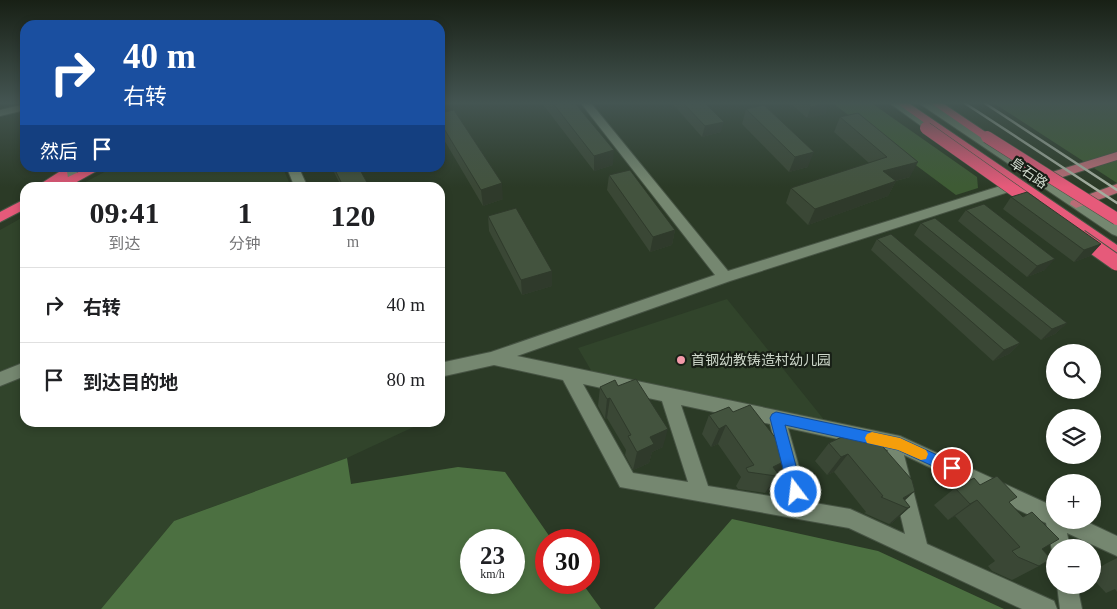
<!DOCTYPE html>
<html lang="zh">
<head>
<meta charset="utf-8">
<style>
	body { margin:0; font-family:"Times New Roman","Noto Sans SC",serif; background:#f2f2f2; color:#202124; height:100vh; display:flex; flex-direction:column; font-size:19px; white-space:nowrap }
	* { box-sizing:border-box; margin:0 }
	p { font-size:16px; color:#757577 }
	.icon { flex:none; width:28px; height:28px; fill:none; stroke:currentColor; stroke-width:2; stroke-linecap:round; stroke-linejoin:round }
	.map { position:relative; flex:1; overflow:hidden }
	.drawer { position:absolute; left:20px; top:182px; width:425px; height:245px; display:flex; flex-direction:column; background:#fff; border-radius:15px; box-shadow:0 2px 8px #0003 }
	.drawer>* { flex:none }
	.guide { position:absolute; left:20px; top:20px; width:425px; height:152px; border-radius:15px; box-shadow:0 2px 8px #0003; background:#1a4fa0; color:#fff; overflow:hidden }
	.tools { position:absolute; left:1046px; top:344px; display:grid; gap:10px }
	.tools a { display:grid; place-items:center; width:55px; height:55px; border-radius:50%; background:#fff; box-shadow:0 2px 8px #0003; font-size:25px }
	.speed { position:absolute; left:460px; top:529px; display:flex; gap:10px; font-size:25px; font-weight:700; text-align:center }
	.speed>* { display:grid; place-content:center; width:65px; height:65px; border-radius:50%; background:#fff; box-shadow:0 2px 8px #0003; line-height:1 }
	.speed small { font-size:12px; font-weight:400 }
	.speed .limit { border:8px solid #d22; background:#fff; color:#111 }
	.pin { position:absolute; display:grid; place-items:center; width:42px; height:42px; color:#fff; margin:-21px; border:2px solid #fff; border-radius:50%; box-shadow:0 1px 5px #0007 }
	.me { position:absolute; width:55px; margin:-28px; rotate:345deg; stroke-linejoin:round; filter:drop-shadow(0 0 4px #0008) }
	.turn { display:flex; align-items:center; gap:18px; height:105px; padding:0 20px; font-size:22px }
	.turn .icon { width:65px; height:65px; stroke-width:2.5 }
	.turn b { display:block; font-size:35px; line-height:42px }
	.then { display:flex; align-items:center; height:48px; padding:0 20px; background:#0003; gap:10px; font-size:19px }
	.eta { display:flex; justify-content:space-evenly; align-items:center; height:85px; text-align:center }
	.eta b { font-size:30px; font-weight:600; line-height:35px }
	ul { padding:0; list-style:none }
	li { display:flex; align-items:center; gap:15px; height:75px; padding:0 20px; border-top:1px solid #e0e0e0 }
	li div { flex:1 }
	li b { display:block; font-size:19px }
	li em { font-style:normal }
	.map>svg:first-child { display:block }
</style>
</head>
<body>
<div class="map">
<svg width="1117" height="609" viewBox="0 0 1117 609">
	<rect width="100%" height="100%" fill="#2b3a26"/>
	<path fill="#31442b" d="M 112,168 L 283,168 L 291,187 L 76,187 Z
		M 25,216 L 25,422 L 420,424 L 347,458 L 174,521 L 101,609 L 0,609 L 0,230 Z
		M 727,299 L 825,421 L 592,372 L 578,348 Z"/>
	<path fill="#3e5b34" d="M 831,102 L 870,102 L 977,177 L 978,188 L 956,195 Z
		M 992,102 L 1117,102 L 1117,183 Z"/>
	<path fill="#4c7041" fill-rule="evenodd" d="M 347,458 L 351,484 L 458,467 L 505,472 L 552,540 L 546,540 L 546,582 L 582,583 L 601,609 L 101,609 L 174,521 ZM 471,540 L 514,540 L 514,582 L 471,582 Z
		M 732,519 L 878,551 L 1004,609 L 654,609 Z"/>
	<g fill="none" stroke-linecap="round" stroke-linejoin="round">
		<g stroke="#475444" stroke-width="2">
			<path id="minor" d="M 580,102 L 590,102 L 728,271 L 1010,183 L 1018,183 L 1020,186 L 1018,189 L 730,281 L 517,356 L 900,436 L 1055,507 L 1055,520 L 1083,520 L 1117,536 L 1117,556 L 1067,533 L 1070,548 L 1055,548 L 1055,556 L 1053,555 L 1046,523 L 904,455 L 927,544 L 1054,601 L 1057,609 L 1022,609 L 849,528 L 620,487 L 563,380 L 494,365 L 440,377 L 440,363 L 491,352 L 715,275 ZM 583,384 L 662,401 L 688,482 L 633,473 ZM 681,405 L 770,424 L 789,499 L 708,486 ZM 788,428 L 888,450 L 886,455 L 905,534 L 850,509 L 809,502 Z
				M 888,102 L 900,102 L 945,134 L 939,137 L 935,136 Z
				M 917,102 L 929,102 L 1117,225 L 1117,236 L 1112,234 Z
				M 25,104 L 25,110 L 0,116 L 0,110 Z
				M 62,168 L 74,168 L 81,178 L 75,182 L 71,181 Z
				M 287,168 L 299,168 L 308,188 L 295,188 Z
				M 25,362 L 25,376 L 0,386 L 0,372 Z
				M 1057,585 L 1077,585 L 1082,609 L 1060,609 Z"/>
		</g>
		<g stroke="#475444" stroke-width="2">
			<path id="major" d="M 1117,152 L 1117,160 L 1040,184 L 1034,180 L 1036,177 Z
				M 1117,184 L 1117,193 L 1076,208 L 1070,204 L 1071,201 Z"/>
		</g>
		<g stroke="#475444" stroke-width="2">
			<path id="highway" d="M 895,102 L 907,102 L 1117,245 L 1117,257 L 1112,255 Z
				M 929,102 L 941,102 L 993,137 L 991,139 L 983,139 Z
				M 87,168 L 102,168 L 66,188 L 34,188 L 59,172 L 67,172 L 68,177 Z
				M 25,199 L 25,209 L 0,222 L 0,212 Z"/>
		</g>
		<use href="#minor" fill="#758770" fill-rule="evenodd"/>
		<use href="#major" fill="#b96c76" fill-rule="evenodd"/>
		<use href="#highway" fill="#e65a7a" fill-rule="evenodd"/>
		<path stroke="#a3ae9f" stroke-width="2.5" d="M 963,102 L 1117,203
			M 983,102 L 1117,190"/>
		<g stroke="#475444" stroke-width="13" stroke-linecap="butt">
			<path id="highway-bridge-far1" d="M 926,128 L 1035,205
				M 987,137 L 1117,219"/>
		</g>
		<g stroke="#475444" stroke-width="17" stroke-linecap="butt">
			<path id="highway-bridge" d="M 1080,237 L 1117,263"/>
		</g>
		<use href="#highway-bridge-far1" stroke="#e65a7a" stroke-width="12"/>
		<use href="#highway-bridge" stroke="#e65a7a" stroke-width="15"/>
	</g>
	<path fill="#3a4735" d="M 541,102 L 574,102 L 613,165 L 594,171 Z
		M 671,102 L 704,102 L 721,132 L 702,137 Z
		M 789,102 L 828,102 L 825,114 L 807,118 Z
		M 746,109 L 808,167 L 789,172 L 742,124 Z
		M 440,113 L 503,199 L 483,206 L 440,133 Z
		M 858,113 L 910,177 L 896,181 L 888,196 L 808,225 L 786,203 L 791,188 L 869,163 L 834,132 L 840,117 Z
		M 332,168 L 359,168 L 370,188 L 342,188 Z
		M 609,175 L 675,230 L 672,245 L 650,252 L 607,190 Z
		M 1011,197 L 1101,244 L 1090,256 L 1074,262 L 1003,209 Z
		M 966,210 L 1045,270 L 1027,277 L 958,221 Z
		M 488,216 L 552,286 L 522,295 L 489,231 Z
		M 921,223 L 1067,323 L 1055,334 L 1041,340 L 914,235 Z
		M 877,239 L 1020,343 L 1009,354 L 993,361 L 871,250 Z
		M 618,386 L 663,447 L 652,452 L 649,463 L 633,470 L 625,455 L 626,450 L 607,418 L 605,419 L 598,406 L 600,387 Z
		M 729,407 L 780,476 L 778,477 L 768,492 L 765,493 L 738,489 L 736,486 L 741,477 L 718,444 L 711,447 L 702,434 L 709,415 Z
		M 848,434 L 910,507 L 892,523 L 889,524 L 864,513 L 866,512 L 834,472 L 827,475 L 815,461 L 829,443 Z
		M 980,485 L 1009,502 L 1042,549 L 1039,566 L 1012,580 L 992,571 L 988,566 L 995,561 L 955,516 L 948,520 L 934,505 L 955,488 Z
		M 1117,558 L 1117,592 L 1115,589 L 1106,593 L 1092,578 L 1092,572 L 1107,563 Z"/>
	<path fill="#2f3a2b" d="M 440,102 L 444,102 L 445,106 L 440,107 Z
		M 829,102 L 825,114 L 807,118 L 811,107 Z
		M 724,122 L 721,132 L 702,137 L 705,126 Z
		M 614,150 L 613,165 L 594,171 L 594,156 Z
		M 814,152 L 808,167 L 789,172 L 795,157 Z
		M 918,162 L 910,177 L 876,186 L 883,171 Z
		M 896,181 L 888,196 L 808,225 L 815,209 Z
		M 502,183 L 503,199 L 483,206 L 481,190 Z
		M 675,230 L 672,245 L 650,252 L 653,237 Z
		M 1101,244 L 1090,256 L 1074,262 L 1084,250 Z
		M 1055,259 L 1045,270 L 1027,277 L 1037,266 Z
		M 552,271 L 552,286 L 522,295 L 521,280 Z
		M 1067,323 L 1055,334 L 1041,340 L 1052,329 Z
		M 1020,343 L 1009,354 L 993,361 L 1004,350 Z
		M 610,398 L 607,418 L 605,419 L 607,399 Z
		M 726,425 L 718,444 L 711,447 L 719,429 Z
		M 668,429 L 663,447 L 652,452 L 649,463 L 633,470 L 637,452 L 650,437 Z
		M 848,454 L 834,472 L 827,475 L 841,457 Z
		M 791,458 L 768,492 L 765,493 L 776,476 L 773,467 Z
		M 915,491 L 900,505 L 903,498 Z
		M 977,500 L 955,516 L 948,520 L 970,504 Z
		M 910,507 L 892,523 L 889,524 L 907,508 Z"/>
	<path fill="#43533e" stroke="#2f3a2b" d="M 552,102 L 574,102 L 614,150 L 594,156 Z
		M 682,102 L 704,102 L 724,122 L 705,126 Z
		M 806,102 L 829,102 L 811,107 Z
		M 764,105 L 814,152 L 795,157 L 746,109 Z
		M 454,110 L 502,183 L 481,190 L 440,122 L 440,113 Z
		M 858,113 L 918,162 L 883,171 L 896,181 L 815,209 L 791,188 L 887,157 L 840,117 Z
		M 334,168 L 359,168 L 370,188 L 344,188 Z
		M 630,170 L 675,230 L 653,237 L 609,175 Z
		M 1027,192 L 1101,244 L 1084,250 L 1011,197 Z
		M 984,204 L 1055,259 L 1037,266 L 966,210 Z
		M 516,208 L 552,271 L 521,280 L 488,216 Z
		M 935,218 L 1067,323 L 1052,329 L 921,223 Z
		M 891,234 L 1020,343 L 1004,350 L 877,239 Z
		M 636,379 L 668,429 L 650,437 L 654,444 L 637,452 L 628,436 L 631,435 L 610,398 L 607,399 L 600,387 L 615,380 L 618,386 Z
		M 750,405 L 791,458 L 773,467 L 779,475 L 776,476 L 748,472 L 746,468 L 754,465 L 726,425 L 719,429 L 709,415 L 729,407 L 733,412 Z
		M 870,432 L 912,480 L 915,491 L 903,498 L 910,507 L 907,508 L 881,497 L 883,496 L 848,454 L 841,457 L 829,443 L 848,434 L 853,440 Z
		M 997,476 L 1017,497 L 1009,502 L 1023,517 L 1032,512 L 1059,539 L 1042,549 L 1051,559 L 1039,566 L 1018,557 L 1012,551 L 1020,547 L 977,500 L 970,504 L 955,488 L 974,478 L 980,485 Z"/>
	<linearGradient id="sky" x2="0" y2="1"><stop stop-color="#182015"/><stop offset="0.55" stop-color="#445552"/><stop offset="1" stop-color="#445552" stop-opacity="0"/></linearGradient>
	<rect width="1117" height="187" fill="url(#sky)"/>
	<path fill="#1a73e8" stroke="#114b97" d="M 776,412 L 900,438 L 957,464 L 959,468 L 957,473 L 952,475 L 898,450 L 785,425 L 803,492 L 801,497 L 796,499 L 791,497 L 789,492 L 770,418 L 772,414 Z"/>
	<path fill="#f59e0b" d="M 872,432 L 900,438 L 926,450 L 928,454 L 926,459 L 921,460 L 898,450 L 867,443 L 865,438 L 867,434 Z"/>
	<circle fill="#f39aa9" stroke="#181f16" stroke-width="2" cx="681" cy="360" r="5"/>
	<g text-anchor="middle" stroke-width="4.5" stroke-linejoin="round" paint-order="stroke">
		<g font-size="14" fill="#ced8cb" stroke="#181f16">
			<text transform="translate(1029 173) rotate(35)" y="5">阜石路</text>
		</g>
		<g font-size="14" fill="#ced8cb" stroke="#181f16" text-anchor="start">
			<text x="691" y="365">首钢幼教铸造村幼儿园</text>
		</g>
	</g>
</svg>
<div class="tools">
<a><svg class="icon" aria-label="search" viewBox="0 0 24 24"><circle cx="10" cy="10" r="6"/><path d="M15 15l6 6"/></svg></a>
<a><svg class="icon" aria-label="layers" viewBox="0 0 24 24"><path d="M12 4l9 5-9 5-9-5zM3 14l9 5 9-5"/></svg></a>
<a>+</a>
<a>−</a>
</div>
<div class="speed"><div>23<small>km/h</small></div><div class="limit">30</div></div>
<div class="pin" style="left:952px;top:468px;background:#d93025"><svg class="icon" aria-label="arrive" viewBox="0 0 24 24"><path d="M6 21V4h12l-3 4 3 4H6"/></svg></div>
<svg class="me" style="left:796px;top:492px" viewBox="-20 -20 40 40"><circle r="17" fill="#1a73e8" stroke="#fff" stroke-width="3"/><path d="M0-11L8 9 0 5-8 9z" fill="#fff"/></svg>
<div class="guide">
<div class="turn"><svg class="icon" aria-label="right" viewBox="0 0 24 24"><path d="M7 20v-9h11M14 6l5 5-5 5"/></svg><div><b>40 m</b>右转</div></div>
<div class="then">然后<svg class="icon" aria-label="arrive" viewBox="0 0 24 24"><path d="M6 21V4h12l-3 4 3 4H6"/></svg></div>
</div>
<section class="drawer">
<div class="eta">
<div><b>09:41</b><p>到达</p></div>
<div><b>1</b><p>分钟</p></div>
<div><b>120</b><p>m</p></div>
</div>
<ul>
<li><svg class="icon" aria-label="right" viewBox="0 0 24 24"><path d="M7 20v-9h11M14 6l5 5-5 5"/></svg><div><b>右转</b></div><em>40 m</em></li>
<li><svg class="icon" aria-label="arrive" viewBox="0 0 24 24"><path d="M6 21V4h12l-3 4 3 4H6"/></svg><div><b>到达目的地</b></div><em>80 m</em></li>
</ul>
</section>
</div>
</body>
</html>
